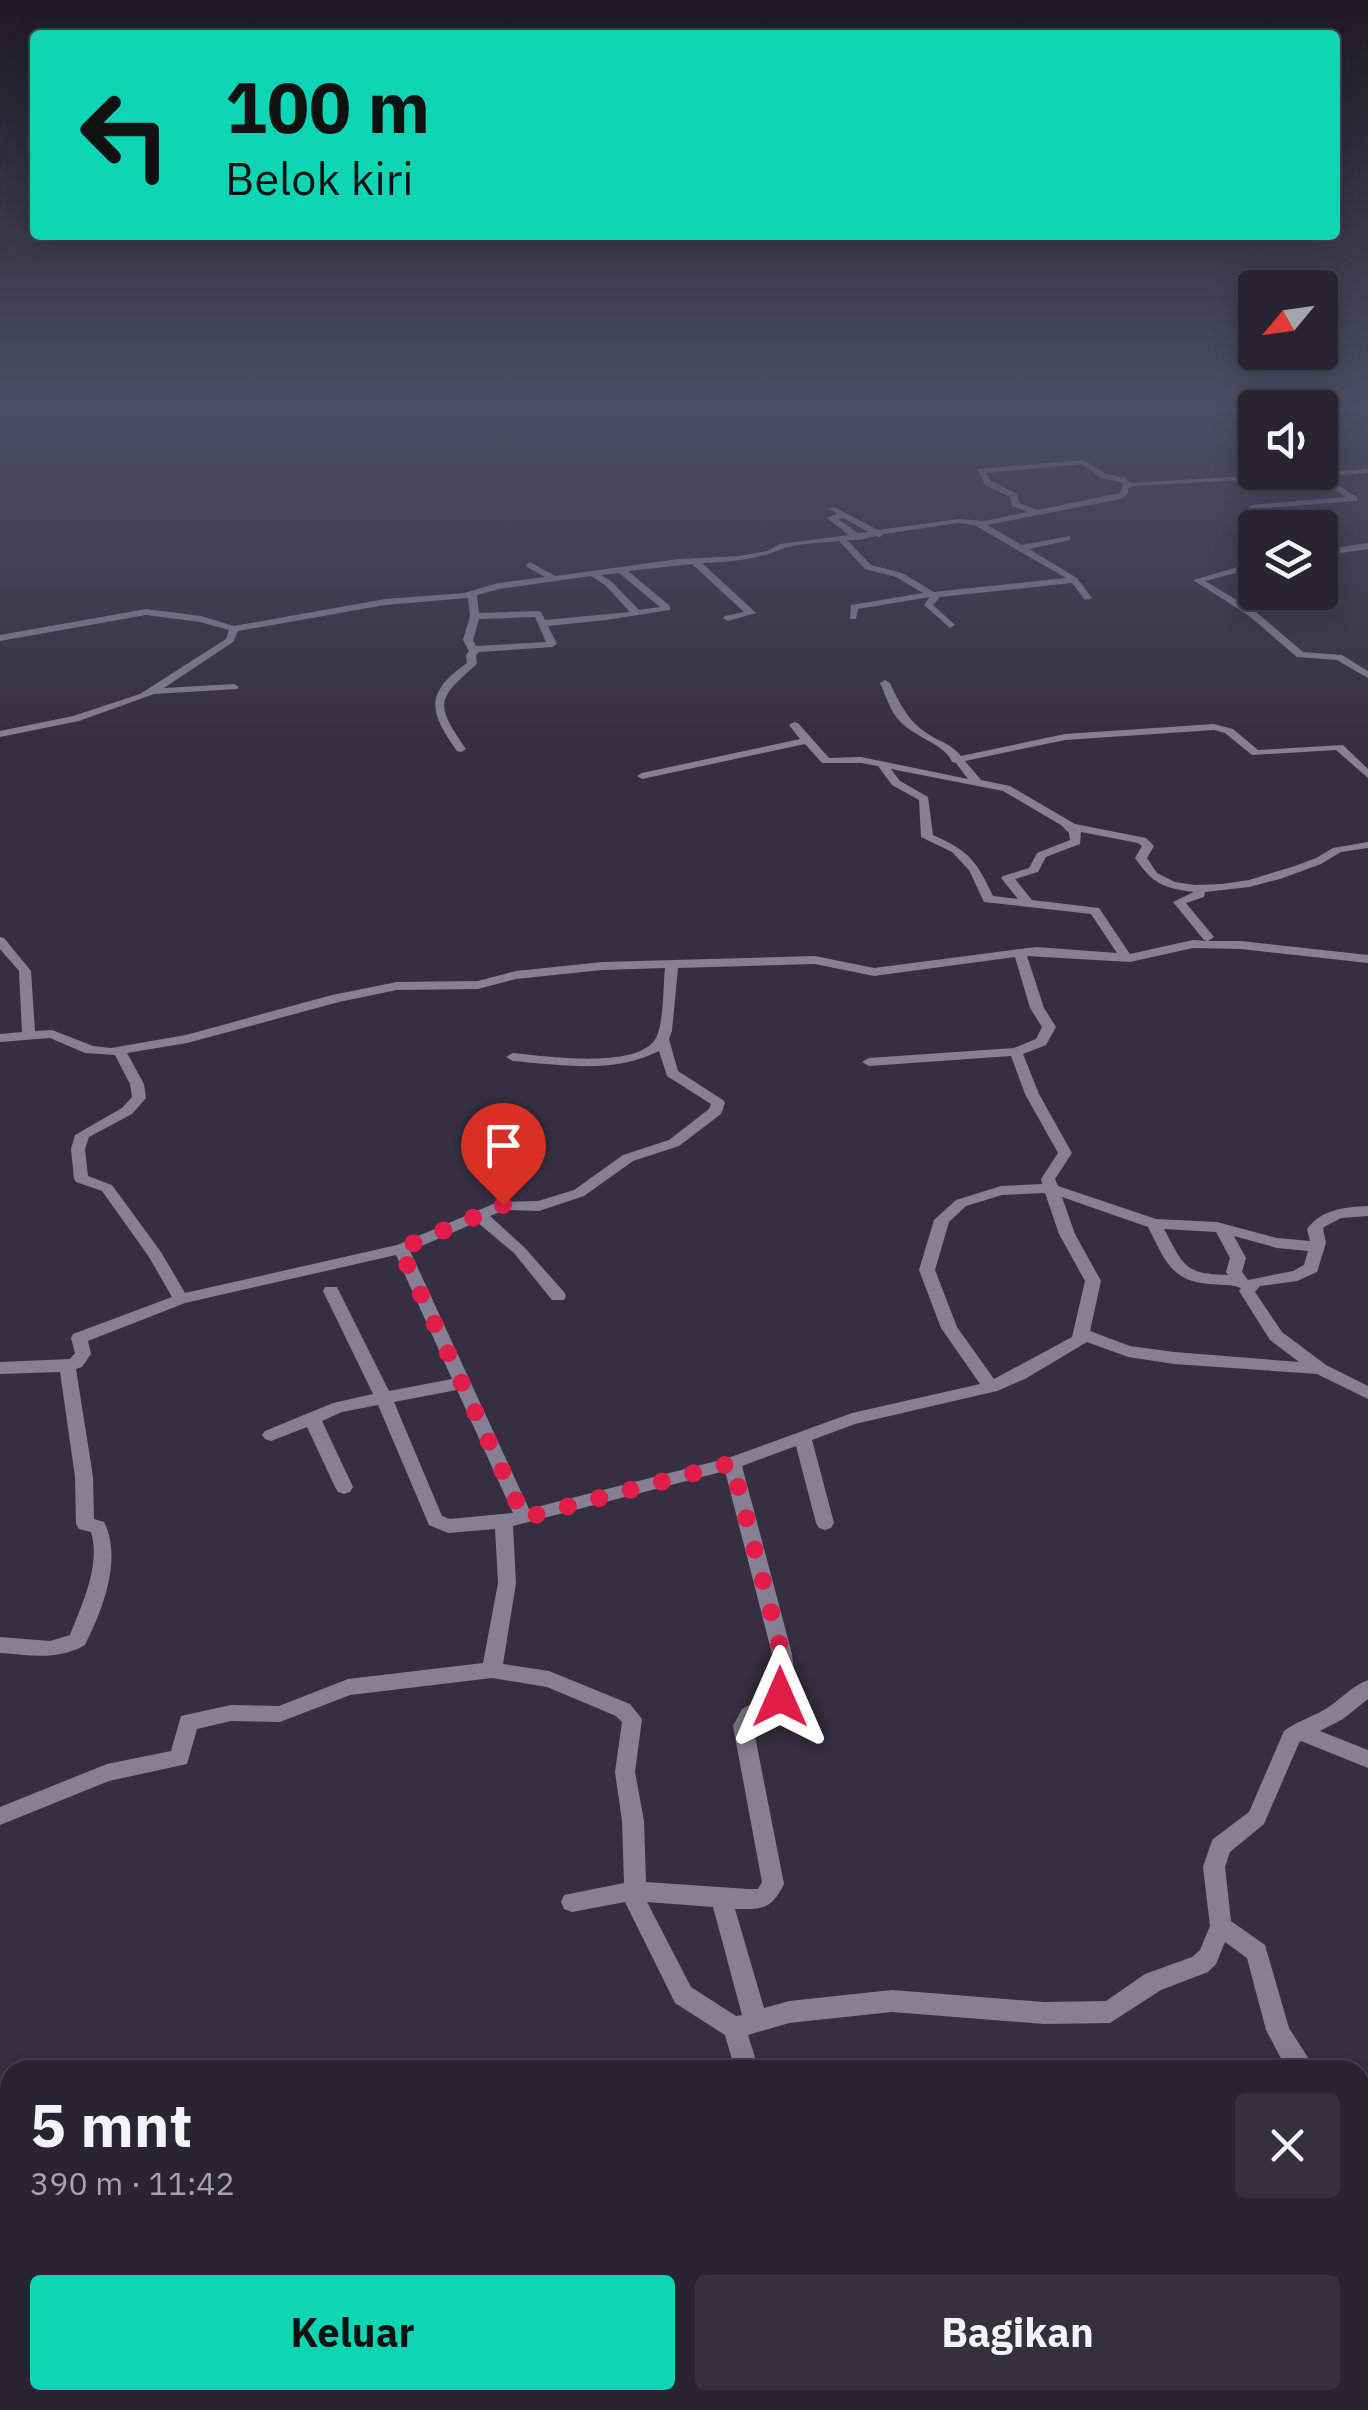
<!DOCTYPE html>
<html lang="id">
<head>
<meta charset="utf-8">
<style>
	body { margin:0; font-family:"IBM Plex Sans",sans-serif; background:#34303d; color:#f1f3f6; height:100vh; display:flex; flex-direction:column; font-size:38px; white-space:nowrap }
	* { box-sizing:border-box; margin:0 }
	p { font-size:32px; color:#a5a4ab }
	.icon { flex:none; width:55px; height:55px; fill:none; stroke:currentColor; stroke-width:2; stroke-linecap:round; stroke-linejoin:round }
	.map { position:relative; flex:1; overflow:hidden }
	.sheet { position:absolute; left:0px; top:2060px; width:1370px; height:350px; display:flex; flex-direction:column; background:#282431; border-radius:30px 30px 0 0; box-shadow:0 5px 25px #0003,0 0 0 2px #44414d }
	.sheet>* { flex:none }
	.top-card { position:absolute; left:30px; top:30px; width:1310px; height:210px; border-radius:10px; box-shadow:0 5px 25px #0003,0 0 0 2px #44414d; background:#0ed5b4; color:#111; overflow:hidden }
	.needle { width:65px; rotate:241deg }
	.fabs { position:absolute; left:1238px; top:270px; display:grid; gap:20px }
	.fabs a { display:grid; place-items:center; width:100px; height:100px; border-radius:10px; background:#282431; box-shadow:0 5px 25px #0003,0 0 0 2px #44414d; font-size:50px }
	.pin { position:absolute; display:grid; place-items:center; width:85px; height:85px; color:#fff; margin:-102px -42px; border-radius:50% 50% 50% 0; rotate:-45deg; box-shadow:0 0 10px #0007 }
	.pin .icon { rotate:45deg }
	.me { position:absolute; width:110px; margin:-55px; rotate:0deg; stroke-linejoin:round; filter:drop-shadow(0 0 8px #0008) }
	.turn { display:flex; align-items:center; gap:35px; height:210px; padding:0 30px; font-size:45px }
	.turn .icon { width:130px; height:130px; stroke-width:2.5 }
	.turn b { display:block; font-size:70px; line-height:85px }
	.round { display:grid; place-items:center; flex:none; width:105px; height:105px; border-radius:10px; background:#34303d }
	.overview { display:flex; align-items:center; justify-content:space-between; height:170px; padding:0 30px }
	h1 { font-size:60px; font-weight:700; line-height:75px }
	.action { display:flex; gap:20px; margin-top:auto; padding:20px 30px }
	.action a { flex:1; height:115px; border-radius:10px; background:#0ed5b4; color:#111; font-size:40px; font-weight:700; line-height:115px; text-align:center }
	.action a+a { background:#34303d; color:#f1f3f6 }
	.map>svg:first-child { display:block }
</style>
</head>
<body>
<div class="map">
<svg width="1368" height="2410" viewBox="0 0 1368 2410">
	<rect width="100%" height="100%" fill="#353041"/>
	<g fill="none" stroke-linecap="round" stroke-linejoin="round">
		<path fill="#858093" fill-rule="evenodd" d="M 1083,460 L 1106,474 L 1126,478 L 1130,483 L 1368,469 L 1368,473 L 1323,476 L 1357,497 L 1357,501 L 1354,501 L 1253,509 L 1249,507 L 1253,505 L 1346,497 L 1314,476 L 1135,486 L 1128,488 L 1128,494 L 1121,499 L 987,525 L 1022,545 L 1070,536 L 1070,540 L 1029,549 L 1077,578 L 1092,598 L 1085,600 L 1072,583 L 940,597 L 933,605 L 953,623 L 955,625 L 950,628 L 924,605 L 930,597 L 858,609 L 856,619 L 850,619 L 851,605 L 923,593 L 896,577 L 865,569 L 839,541 C 822,543 799,543 782,549 C 753,560 733,562 702,563 L 756,613 L 728,621 L 723,618 L 725,616 L 744,612 L 692,564 L 628,571 L 670,606 L 670,610 L 606,620 L 548,626 L 557,644 L 552,647 L 479,652 L 476,655 L 477,664 C 437,699 434,703 466,749 L 461,752 L 457,751 C 429,712 424,693 467,663 L 466,655 L 469,651 L 463,640 L 470,616 L 468,598 L 385,605 L 238,631 L 233,642 L 164,688 L 234,684 L 239,687 L 237,689 L 154,694 L 79,721 L 0,737 L 0,731 L 73,716 L 140,694 L 226,639 L 229,630 L 200,622 L 146,615 L 0,641 L 0,635 L 146,609 L 201,616 L 234,626 L 385,599 L 464,593 L 498,583 L 545,577 L 527,567 L 526,565 L 530,562 L 555,576 L 679,559 L 739,556 L 767,551 L 780,544 L 849,535 L 827,518 L 837,514 L 830,509 L 834,507 L 878,530 L 959,519 L 985,521 L 1028,512 L 1012,506 L 1010,497 L 985,485 L 978,469 ZM 1082,464 L 1101,478 L 1120,482 L 1123,484 L 1120,493 L 1038,510 L 1019,503 L 1017,494 L 991,481 L 986,473 ZM 844,518 L 868,532 L 858,533 L 838,519 ZM 959,523 L 974,525 L 1066,578 L 934,592 L 902,573 L 871,565 L 847,540 L 859,540 L 875,536 L 880,537 L 884,534 ZM 619,573 L 660,607 L 639,610 L 611,581 L 601,575 ZM 591,576 L 605,585 L 630,612 L 545,620 L 541,612 L 538,611 L 479,613 L 477,595 L 499,589 ZM 535,617 L 546,642 L 476,646 L 473,640 L 479,619 Z
			M 1368,543 L 1368,549 L 1320,556 L 1320,550 Z
			M 1255,562 L 1255,568 L 1205,581 L 1255,611 L 1303,652 L 1342,655 L 1368,671 L 1368,678 L 1337,660 L 1297,657 L 1248,615 L 1193,580 Z
			M 885,680 L 890,683 C 900,704 908,721 928,734 C 940,742 952,744 961,756 L 1065,734 L 1214,724 L 1233,729 L 1258,750 L 1343,745 L 1368,769 L 1368,778 L 1336,750 L 1252,755 L 1225,733 L 1214,730 L 1065,740 L 965,761 L 981,780 L 1010,786 L 1075,824 L 1146,838 L 1154,846 L 1147,858 L 1157,873 L 1175,882 L 1195,885 L 1222,884 L 1249,880 L 1295,866 L 1316,858 L 1333,848 L 1368,842 L 1368,848 L 1341,852 L 1321,864 L 1280,879 L 1249,887 L 1205,892 L 1204,897 L 1186,903 L 1214,937 L 1208,941 L 1241,941 L 1368,955 L 1368,963 L 1241,949 L 1193,948 L 1130,962 L 1027,956 L 1044,1008 L 1056,1027 L 1046,1045 L 1023,1054 L 1039,1094 L 1072,1153 L 1055,1179 L 1058,1186 L 1156,1219 L 1217,1222 L 1277,1238 L 1310,1241 L 1307,1229 C 1322,1209 1345,1207 1368,1206 L 1368,1216 L 1341,1218 L 1324,1227 L 1323,1229 L 1326,1243 L 1317,1272 L 1297,1281 L 1260,1286 L 1255,1292 L 1282,1332 L 1326,1365 L 1368,1386 L 1368,1399 L 1317,1374 L 1174,1364 L 1128,1357 L 1087,1342 L 1025,1379 L 997,1391 L 855,1424 L 812,1440 L 834,1523 L 831,1528 L 825,1530 L 819,1528 L 816,1523 L 796,1446 L 742,1466 L 792,1654 C 795,1682 800,1695 773,1711 C 764,1716 759,1719 753,1726 L 784,1884 C 771,1910 763,1909 735,1909 L 764,2008 L 789,2001 L 892,1990 L 1044,2002 L 1106,2001 L 1145,1974 L 1192,1957 L 1200,1950 L 1210,1926 L 1203,1867 L 1210,1846 L 1213,1839 L 1249,1812 L 1284,1731 C 1297,1721 1313,1717 1327,1708 C 1341,1699 1352,1686 1368,1680 L 1368,1699 L 1343,1719 L 1320,1731 L 1368,1750 L 1368,1768 L 1301,1741 L 1299,1743 L 1264,1824 L 1230,1852 L 1225,1867 L 1231,1921 L 1265,1945 L 1289,2028 L 1316,2070 L 1288,2070 L 1285,2066 L 1266,2030 L 1247,1958 L 1225,1942 L 1216,1964 L 1208,1972 L 1161,1990 L 1110,2023 L 1044,2024 L 892,2012 L 789,2023 L 748,2035 L 759,2070 L 735,2070 L 725,2035 L 675,2003 L 625,1902 L 572,1912 L 564,1909 L 561,1902 L 564,1895 L 624,1883 L 622,1821 L 615,1772 L 622,1722 L 616,1716 L 547,1687 L 492,1678 L 350,1695 L 280,1722 L 231,1721 L 197,1729 L 187,1764 L 109,1781 L 0,1825 L 0,1807 L 107,1764 L 171,1751 L 181,1716 L 231,1705 L 279,1706 L 348,1679 L 483,1663 L 498,1583 L 495,1529 L 448,1533 L 429,1525 L 378,1405 L 342,1412 L 322,1421 L 353,1487 L 350,1492 L 344,1494 L 338,1492 L 335,1487 L 307,1427 L 271,1441 L 265,1439 L 262,1435 L 265,1431 L 333,1403 L 373,1394 L 323,1291 L 325,1287 L 337,1287 L 389,1391 L 452,1379 L 396,1255 L 185,1303 L 88,1341 L 91,1354 L 82,1367 L 76,1369 L 93,1477 L 94,1519 L 104,1522 C 123,1559 102,1611 85,1645 C 57,1661 30,1655 0,1653 L 0,1637 L 50,1641 L 70,1635 C 82,1604 101,1565 91,1532 L 79,1529 L 76,1524 L 75,1477 L 60,1372 L 0,1374 L 0,1362 L 70,1359 L 75,1353 L 71,1338 L 73,1334 L 172,1297 L 149,1257 L 102,1191 L 76,1182 L 74,1179 L 71,1149 L 75,1135 L 122,1108 L 132,1097 L 130,1084 L 115,1055 L 85,1053 L 50,1038 L 0,1042 L 0,1034 L 22,1032 L 19,971 L 0,949 L 0,937 L 4,938 L 31,971 L 35,1031 L 52,1030 L 93,1046 L 111,1048 L 186,1035 L 332,995 L 397,982 L 478,981 L 516,971 L 602,962 L 815,956 L 874,968 L 1036,947 L 1117,953 L 1091,914 L 984,902 L 969,870 L 952,852 L 921,837 L 919,800 L 892,785 L 878,766 L 861,763 L 822,763 L 805,744 L 642,779 L 637,776 L 642,773 L 800,739 L 789,725 L 794,722 L 798,723 L 829,758 L 861,757 L 968,779 L 956,763 L 952,762 C 946,744 912,737 898,719 C 890,710 885,694 880,683 ZM 891,769 L 1003,791 L 1061,825 L 1069,833 L 1070,840 L 1037,853 L 1029,868 L 1003,876 L 1001,878 L 1018,899 L 993,896 C 976,860 969,851 933,835 L 928,797 L 900,781 ZM 1081,832 L 1138,843 L 1142,846 L 1135,858 C 1153,884 1163,888 1194,892 L 1173,902 L 1204,940 L 1208,941 L 1193,940 L 1130,954 L 1099,908 L 1032,900 L 1015,879 L 1038,872 L 1046,857 L 1080,844 ZM 1015,957 L 1030,1008 L 1042,1027 L 1036,1039 L 1014,1048 L 869,1058 L 862,1062 L 869,1066 L 1011,1056 L 1025,1094 L 1058,1153 L 1041,1179 L 1042,1184 L 1001,1186 L 956,1200 L 934,1220 L 919,1270 L 941,1328 L 980,1384 L 852,1413 L 728,1458 L 529,1509 L 410,1251 L 477,1222 L 514,1253 L 552,1300 L 564,1300 L 566,1296 L 564,1292 L 524,1247 L 490,1216 L 505,1210 L 539,1211 L 584,1196 L 633,1161 L 679,1146 L 721,1114 L 725,1103 L 723,1100 L 678,1071 L 669,1039 L 672,1031 L 678,968 L 815,964 L 874,976 ZM 665,968 C 663,987 664,1022 656,1038 C 638,1070 544,1056 513,1053 L 506,1057 L 513,1061 C 562,1065 614,1074 659,1051 L 667,1076 L 711,1104 L 709,1109 L 669,1140 L 623,1155 L 574,1190 L 538,1201 L 498,1202 L 397,1245 L 185,1293 L 161,1252 L 112,1185 L 88,1176 L 85,1149 L 89,1137 L 132,1114 L 146,1098 L 144,1084 L 127,1053 L 187,1043 L 339,1002 L 397,990 L 478,989 L 516,979 L 602,970 ZM 1045,1193 L 1059,1234 L 1085,1281 L 1072,1337 L 994,1379 L 957,1327 L 935,1270 L 949,1222 L 966,1206 L 1002,1195 ZM 1062,1197 L 1148,1227 C 1164,1258 1170,1281 1209,1284 C 1220,1285 1231,1284 1241,1288 L 1239,1291 L 1270,1340 L 1299,1362 L 1174,1352 L 1130,1346 L 1090,1331 L 1101,1281 L 1075,1234 ZM 1164,1229 L 1216,1232 L 1230,1258 L 1226,1272 L 1228,1275 C 1184,1274 1184,1266 1164,1229 ZM 1234,1236 L 1277,1248 L 1308,1251 L 1304,1265 L 1293,1271 L 1248,1280 L 1242,1272 L 1246,1258 ZM 457,1390 L 513,1513 L 450,1519 L 442,1516 L 394,1402 ZM 725,1471 L 772,1654 L 775,1682 L 772,1692 L 742,1709 L 733,1726 L 762,1882 L 758,1889 L 748,1889 L 646,1882 L 644,1821 L 635,1772 L 642,1719 L 630,1704 L 549,1671 L 503,1664 L 516,1583 L 513,1526 ZM 647,1902 L 713,1907 L 742,2015 L 736,2016 L 691,1987 Z
			M 1360,2111 L 1368,2114 L 1368,2186 L 1363,2188 L 1368,2190 L 1368,2249 L 1360,2245 Z
			M 10,2177 L 10,2201 L 0,2203 L 0,2179 Z
			M 196,2400 L 222,2400 L 223,2410 L 195,2410 Z
			M 906,2400 L 935,2400 L 931,2410 L 901,2410 Z"/>
	</g>
	<linearGradient id="sky" x2="0" y2="1"><stop stop-color="#1d1a24"/><stop offset="0.55" stop-color="#4b4e65"/><stop offset="1" stop-color="#4b4e65" stop-opacity="0"/></linearGradient>
	<rect width="1368" height="742" fill="url(#sky)"/>
	<g fill="none" stroke-linecap="round" stroke-linejoin="round">
		<path stroke="#e11d48" stroke-width="18" stroke-dasharray="0 32.4" d="M 503,1205 L 400,1249 L 524,1518 L 732,1463 L 782,1654 L 785,1682 L 780,1697"/>
	</g>
</svg>
<div class="fabs">
<a><svg class="needle" viewBox="-14 -14 28 28"><path d="M0-13l5 13h-10z" fill="#e53935"/><path d="M0 13l5-13h-10z" fill="#a5a4ab"/></svg></a>
<a><svg class="icon" aria-label="sound" viewBox="0 0 24 24"><path d="M4 9h4l5-4v14l-5-4H4zM17 9q2 3 0 6"/></svg></a>
<a><svg class="icon" aria-label="layers" viewBox="0 0 24 24"><path d="M12 4l9 5-9 5-9-5zM3 14l9 5 9-5"/></svg></a>
</div>
<div class="pin" style="left:503px;top:1205px;background:#d93025"><svg class="icon" aria-label="arrive" viewBox="0 0 24 24"><path d="M6 21V4h12l-3 4 3 4H6"/></svg></div>
<svg class="me" style="left:780px;top:1697px" viewBox="-20 -20 40 40"><path d="M0-17L14 15 0 8-14 15z" fill="#e11d48" stroke="#fff" stroke-width="4"/></svg>
<div class="top-card">
<div class="turn"><svg class="icon" aria-label="left" viewBox="0 0 24 24"><path d="M17 20v-9H6M10 6l-5 5 5 5"/></svg><div><b>100 m</b>Belok kiri</div></div>
</div>
<section class="sheet">
<div class="overview"><div><h1>5 mnt</h1><p>390 m · 11:42</p></div><a class="round"><svg class="icon" aria-label="close" viewBox="0 0 24 24"><path d="M6 6l12 12M18 6L6 18"/></svg></a></div>
<div class="action"><a>Keluar</a><a>Bagikan</a></div>
</section>
</div>
</body>
</html>
